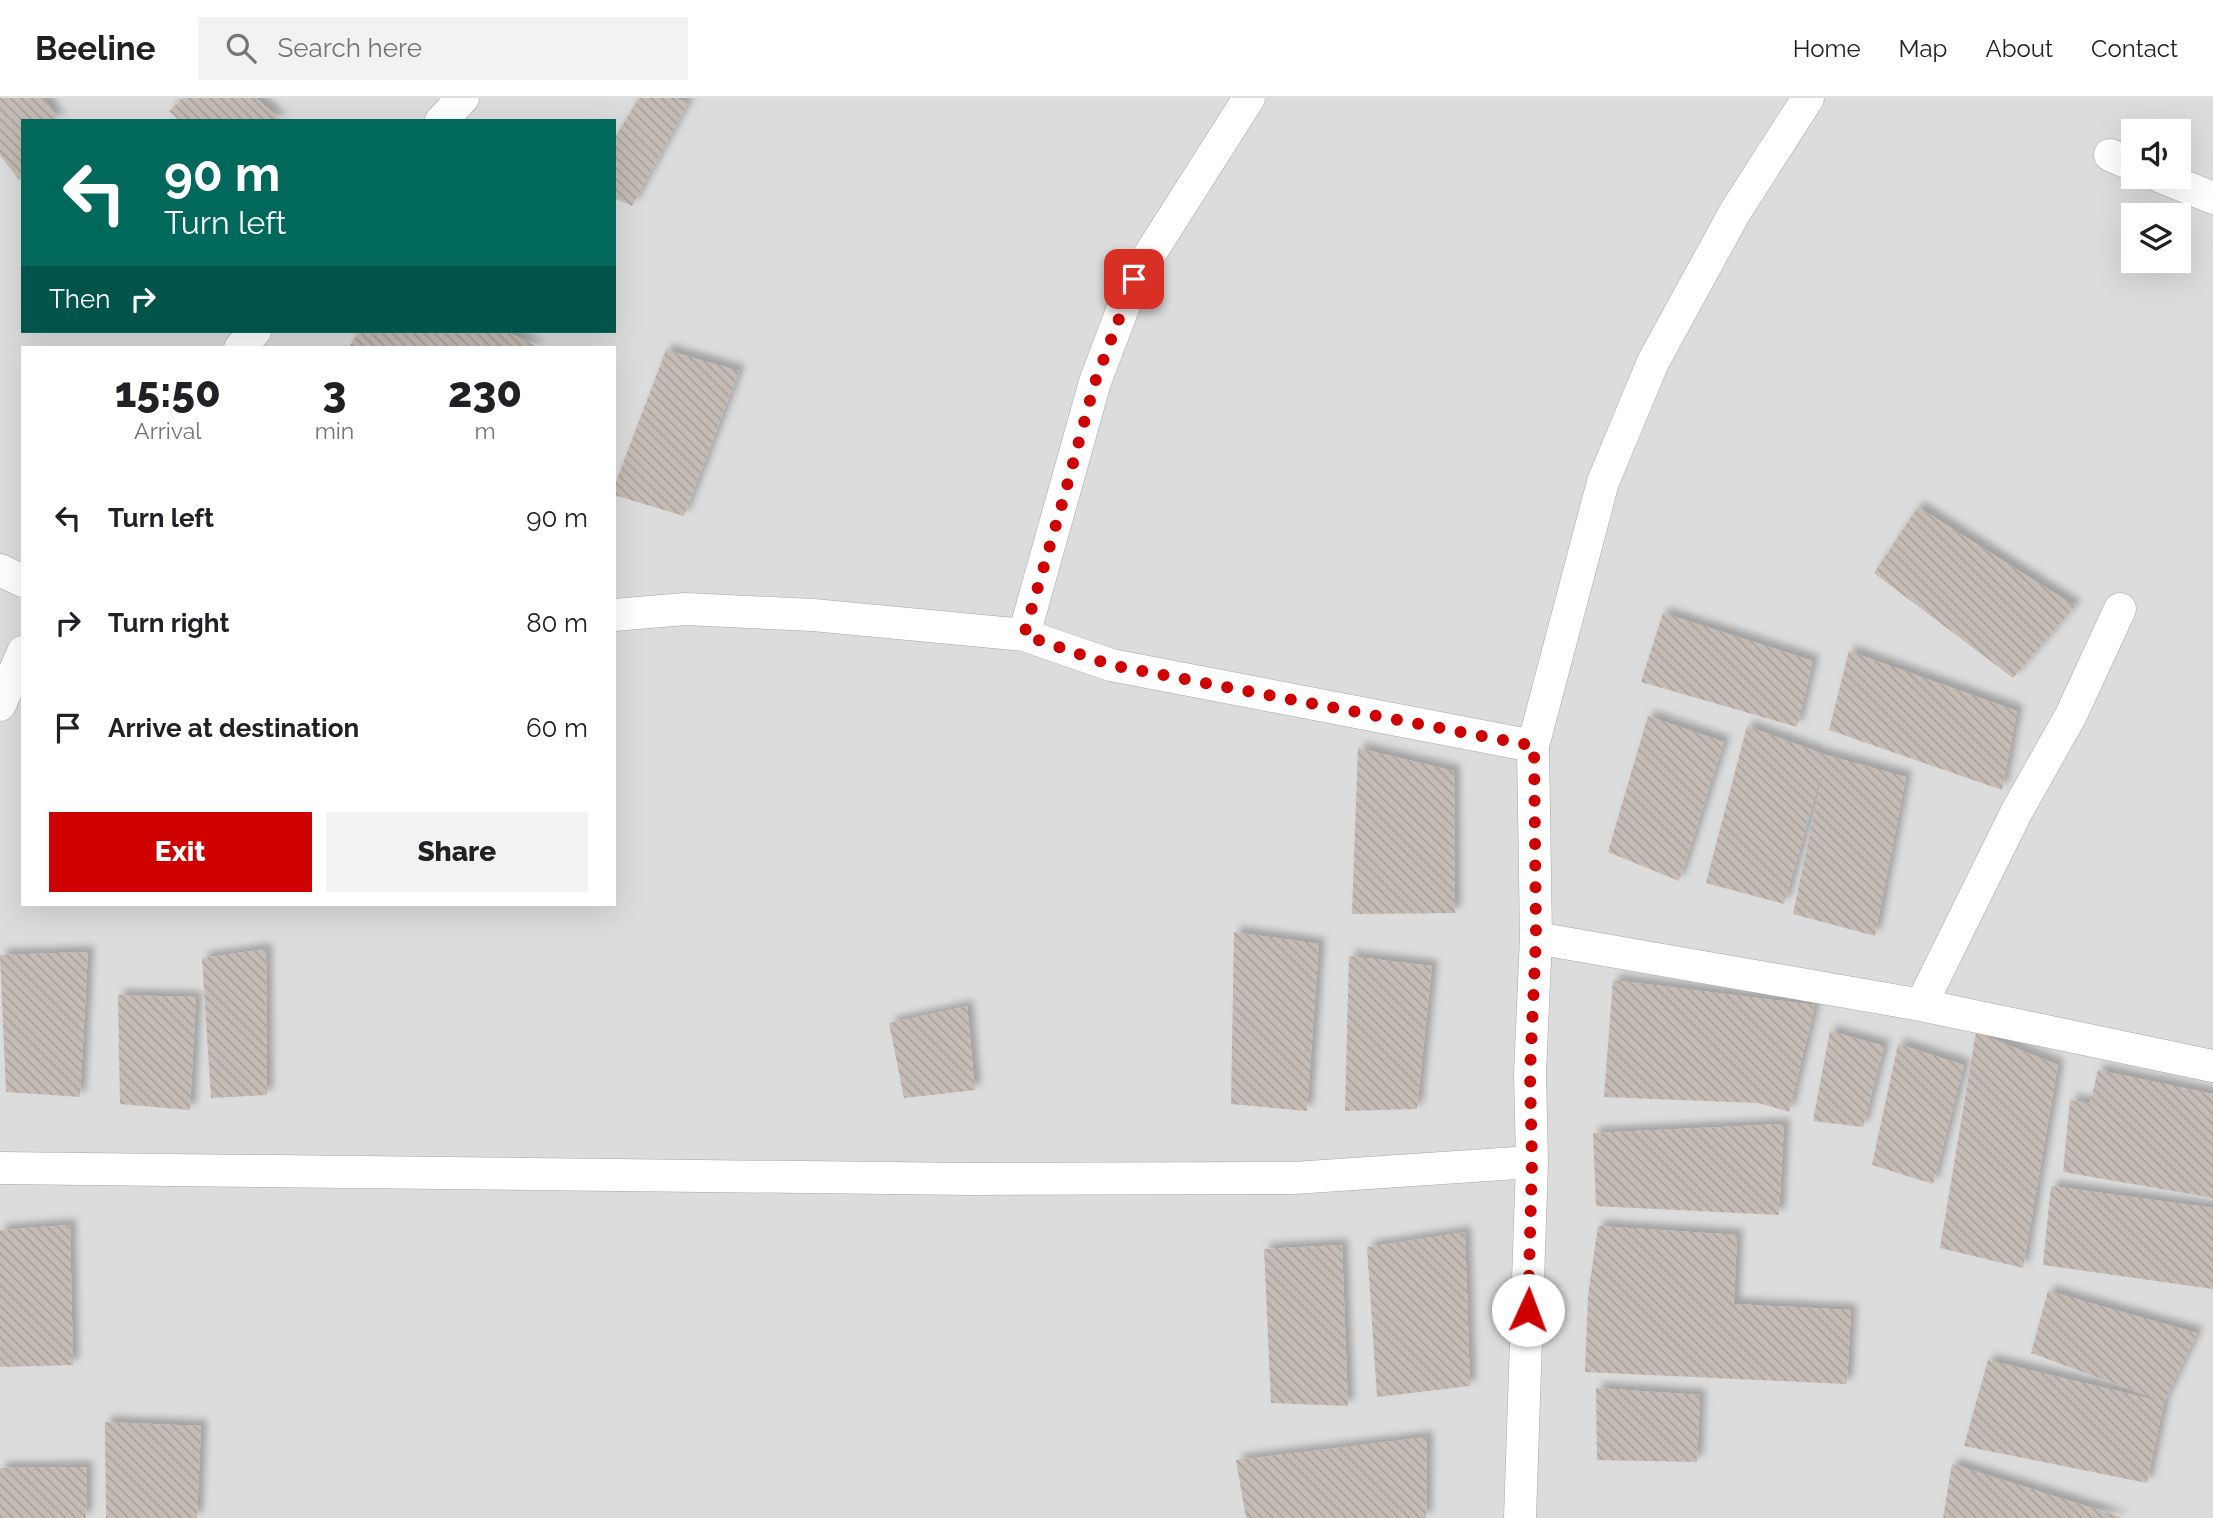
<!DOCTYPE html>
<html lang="en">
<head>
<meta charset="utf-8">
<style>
	body { margin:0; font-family:Raleway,sans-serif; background:#f2f2f2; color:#202124; height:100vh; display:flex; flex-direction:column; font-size:26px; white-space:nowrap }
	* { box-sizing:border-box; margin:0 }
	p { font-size:23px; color:#757577 }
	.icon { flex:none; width:38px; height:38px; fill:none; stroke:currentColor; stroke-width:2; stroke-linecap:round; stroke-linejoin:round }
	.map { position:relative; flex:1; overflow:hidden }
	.panel { position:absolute; left:21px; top:248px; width:595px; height:560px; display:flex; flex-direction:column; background:#fff; border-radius:0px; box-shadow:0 7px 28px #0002 }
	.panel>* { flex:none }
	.top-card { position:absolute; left:21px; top:21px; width:595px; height:214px; border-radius:0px; box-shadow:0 7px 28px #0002; background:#00695c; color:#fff; overflow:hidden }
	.fabs { position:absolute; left:2121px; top:21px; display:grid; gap:14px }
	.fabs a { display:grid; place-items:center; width:70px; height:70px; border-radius:0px; background:#fff; box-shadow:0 7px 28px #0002; font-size:35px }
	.pin { position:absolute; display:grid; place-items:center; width:60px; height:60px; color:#fff; margin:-30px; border-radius:14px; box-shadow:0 4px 10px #0006 }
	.me { position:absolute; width:77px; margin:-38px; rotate:2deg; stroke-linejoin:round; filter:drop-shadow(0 0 5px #0008) }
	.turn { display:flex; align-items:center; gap:24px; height:147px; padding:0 28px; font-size:32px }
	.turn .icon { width:91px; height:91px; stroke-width:2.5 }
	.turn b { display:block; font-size:49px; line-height:60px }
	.then { display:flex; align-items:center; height:66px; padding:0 28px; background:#0003; gap:14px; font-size:26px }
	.eta { display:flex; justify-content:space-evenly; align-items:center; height:119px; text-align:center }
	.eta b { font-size:42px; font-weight:800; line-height:49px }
	.cta { display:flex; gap:14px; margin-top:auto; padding:14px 28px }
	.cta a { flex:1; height:80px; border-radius:0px; background:#cf0000; color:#fff; font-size:28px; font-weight:800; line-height:80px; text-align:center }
	.cta a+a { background:#f2f2f2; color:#202124 }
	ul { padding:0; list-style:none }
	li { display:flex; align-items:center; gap:21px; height:105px; padding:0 28px }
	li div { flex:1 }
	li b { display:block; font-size:26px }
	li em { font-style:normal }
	header { display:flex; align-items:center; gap:42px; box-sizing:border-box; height:98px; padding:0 35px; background:#fff; border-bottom:2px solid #e0e0e0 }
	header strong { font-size:33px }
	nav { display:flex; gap:38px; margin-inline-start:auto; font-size:24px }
	.search { width:490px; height:63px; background:#f2f2f2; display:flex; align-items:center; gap:18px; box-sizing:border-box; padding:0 24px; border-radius:0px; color:#757577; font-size:26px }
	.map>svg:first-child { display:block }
</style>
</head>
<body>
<header>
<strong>Beeline</strong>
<div class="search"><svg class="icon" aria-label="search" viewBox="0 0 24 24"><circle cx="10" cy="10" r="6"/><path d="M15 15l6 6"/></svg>Search here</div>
<nav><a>Home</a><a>Map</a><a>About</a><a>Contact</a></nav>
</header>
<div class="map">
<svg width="2213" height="1420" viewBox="0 0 2213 1420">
	<defs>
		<pattern id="building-back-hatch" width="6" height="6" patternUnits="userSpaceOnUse" patternTransform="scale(1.75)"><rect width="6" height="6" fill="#c5bcb5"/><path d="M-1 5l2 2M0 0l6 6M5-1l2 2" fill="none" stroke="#a9a19b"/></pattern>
		<filter id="shadow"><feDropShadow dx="6" dy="-6" stdDeviation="3.5" flood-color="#0004"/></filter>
	</defs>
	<rect width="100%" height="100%" fill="#f0ede6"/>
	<path fill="#dddcdc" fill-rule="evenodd" d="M 0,0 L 2213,0 L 2213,1420 L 0,1420 ZM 23,23 L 614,23 L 614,233 L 23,233 ZM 2133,33 L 2179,33 L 2179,79 L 2133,79 ZM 2133,117 L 2179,117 L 2179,163 L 2133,163 ZM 23,250 L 614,250 L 614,807 L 23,807 Z"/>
	<path fill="url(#building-back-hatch)" filter="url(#shadow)" d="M 0,0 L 44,0 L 59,23 L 23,23 L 23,80 L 19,82 L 0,57 Z
		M 183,0 L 256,0 L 282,23 L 180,23 L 169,13 Z
		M 639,0 L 675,0 L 688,5 L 632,108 L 614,100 L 614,41 Z
		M 360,233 L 506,233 L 540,250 L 348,250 Z
		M 666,252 L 739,273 L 684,418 L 614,397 L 614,389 Z
		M 1918,409 L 2075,508 L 2013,580 L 1874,475 Z
		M 1663,515 L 1813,563 L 1797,629 L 1641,584 Z
		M 1849,553 L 2017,613 L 2002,692 L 1829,632 Z
		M 1648,618 L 1724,644 L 1679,783 L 1608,754 Z
		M 1747,628 L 1826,657 L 1906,679 L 1875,838 L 1793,816 L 1825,663 L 1784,806 L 1706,785 Z
		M 1358,650 L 1454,673 L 1455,815 L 1352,816 Z
		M 1234,834 L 1319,846 L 1307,1013 L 1231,1006 Z
		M 266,851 L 267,997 L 211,1000 L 202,860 Z
		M 88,854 L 80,999 L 6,994 L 0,857 Z
		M 1349,858 L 1432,868 L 1417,1011 L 1345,1013 Z
		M 1613,882 L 1815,907 L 1789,1014 L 1759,1005 L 1604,999 Z
		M 118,897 L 196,899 L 190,1012 L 120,1006 Z
		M 967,908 L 975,992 L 904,1000 L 889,925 Z
		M 1830,933 L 1884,948 L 1863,1029 L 1813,1023 Z
		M 1976,934 L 2058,967 L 2023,1170 L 1940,1150 Z
		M 1898,946 L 1964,967 L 1933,1086 L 1872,1067 Z
		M 2098,972 L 2213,996 L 2213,1100 L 2063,1074 L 2070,1002 L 2090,1005 Z
		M 1784,1026 L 1779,1117 L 1596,1108 L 1593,1035 Z
		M 2051,1088 L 2213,1110 L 2213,1191 L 2043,1167 Z
		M 70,1127 L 73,1267 L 0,1269 L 0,1132 Z
		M 1598,1128 L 1737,1137 L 1734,1206 L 1851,1212 L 1847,1286 L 1585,1274 L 1588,1198 Z
		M 1465,1134 L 1470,1288 L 1377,1299 L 1367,1149 Z
		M 1342,1147 L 1348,1308 L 1271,1305 L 1264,1151 Z
		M 2048,1193 L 2197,1235 L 2164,1304 L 2031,1255 Z
		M 1988,1262 L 2164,1304 L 2147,1385 L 1964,1348 Z
		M 1596,1290 L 1700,1297 L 1697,1364 L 1597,1362 Z
		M 105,1324 L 201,1328 L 197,1420 L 106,1420 Z
		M 1427,1339 L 1426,1420 L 1246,1420 L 1236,1362 Z
		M 1952,1366 L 2121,1419 L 2121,1420 L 1943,1420 Z
		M 87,1369 L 86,1420 L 0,1420 L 0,1370 Z"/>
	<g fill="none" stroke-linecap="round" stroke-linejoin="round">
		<g stroke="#a6a6a6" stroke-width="33">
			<path id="street" d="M 441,23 L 463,0
				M 2110,57 L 2133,67
				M 2161,79 L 2213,100
				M 240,250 L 255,233
				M 0,472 L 23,483
				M 614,517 L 685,511 L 813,517 L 1024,537 L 1111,567 L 1533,648
				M 1024,537 L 1095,284 L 1134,181 L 1249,0
				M 0,607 L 23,554
				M 1536,840 L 1921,907 L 2213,968
				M 1921,907 L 2017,713 L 2071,617 L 2120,511
				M 0,1070 L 972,1081 L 1294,1080 L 1532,1064
				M 1520,1420 L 1532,1064 L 1530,975 L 1536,840 L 1533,648 L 1603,384 L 1653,264 L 1735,114 L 1808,0"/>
		</g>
		<use href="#street" stroke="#fff" stroke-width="32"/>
	</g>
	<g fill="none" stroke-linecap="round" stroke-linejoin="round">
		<path stroke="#cf0000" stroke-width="12" stroke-dasharray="0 21.6" d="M 1134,181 L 1095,284 L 1062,406 L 1024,537 L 1111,567 L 1534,648 L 1536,839 L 1530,975 L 1532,1064 L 1528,1212"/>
	</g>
</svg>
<div class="fabs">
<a><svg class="icon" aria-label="sound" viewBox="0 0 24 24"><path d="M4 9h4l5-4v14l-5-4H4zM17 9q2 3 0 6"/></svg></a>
<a><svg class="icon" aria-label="layers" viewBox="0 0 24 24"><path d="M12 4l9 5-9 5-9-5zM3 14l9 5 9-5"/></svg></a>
</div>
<div class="pin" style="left:1134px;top:181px;background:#d93025"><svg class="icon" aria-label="arrive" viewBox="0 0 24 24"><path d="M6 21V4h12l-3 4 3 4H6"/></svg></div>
<svg class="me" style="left:1528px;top:1212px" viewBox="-20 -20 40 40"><circle r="19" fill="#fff"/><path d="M0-13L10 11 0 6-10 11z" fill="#cf0000"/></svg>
<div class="top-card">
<div class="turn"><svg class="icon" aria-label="left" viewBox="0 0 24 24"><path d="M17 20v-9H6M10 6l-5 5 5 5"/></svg><div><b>90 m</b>Turn left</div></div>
<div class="then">Then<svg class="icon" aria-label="right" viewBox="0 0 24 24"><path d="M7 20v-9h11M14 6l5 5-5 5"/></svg></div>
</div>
<section class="panel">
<div class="eta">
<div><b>15:50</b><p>Arrival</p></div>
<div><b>3</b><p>min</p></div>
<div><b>230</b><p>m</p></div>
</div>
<ul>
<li><svg class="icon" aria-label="left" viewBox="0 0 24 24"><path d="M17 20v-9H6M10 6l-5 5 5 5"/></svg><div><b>Turn left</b></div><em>90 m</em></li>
<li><svg class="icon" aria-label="right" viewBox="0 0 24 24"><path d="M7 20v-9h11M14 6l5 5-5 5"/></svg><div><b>Turn right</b></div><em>80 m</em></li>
<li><svg class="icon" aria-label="arrive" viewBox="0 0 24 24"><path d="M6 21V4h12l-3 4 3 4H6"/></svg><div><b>Arrive at destination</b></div><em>60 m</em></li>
</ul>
<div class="cta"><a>Exit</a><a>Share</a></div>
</section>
</div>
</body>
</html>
